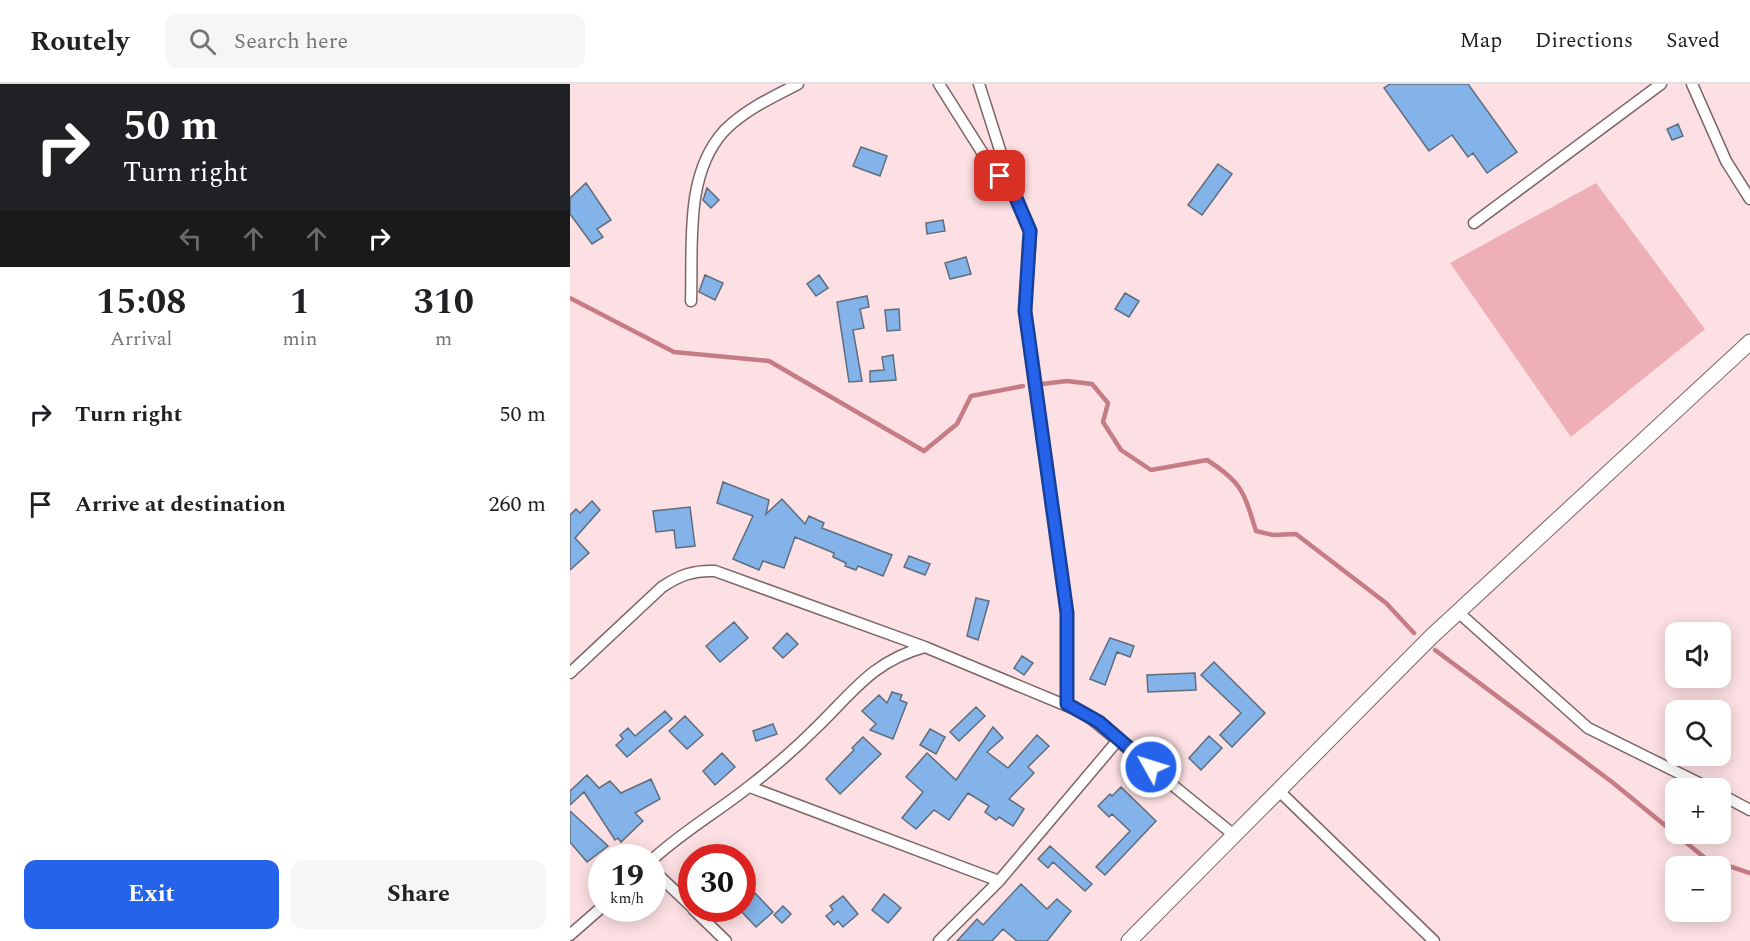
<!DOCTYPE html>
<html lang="en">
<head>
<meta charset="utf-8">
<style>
	body { margin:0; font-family:Spectral,serif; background:#f6f6f6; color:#202124; height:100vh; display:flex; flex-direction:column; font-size:22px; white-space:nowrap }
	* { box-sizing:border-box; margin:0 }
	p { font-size:20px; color:#757577 }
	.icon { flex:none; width:33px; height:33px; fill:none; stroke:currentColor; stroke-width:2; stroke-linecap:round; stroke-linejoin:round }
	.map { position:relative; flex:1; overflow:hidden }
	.sheet { display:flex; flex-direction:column; background:#fff; width:570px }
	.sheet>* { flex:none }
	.banner { background:#202124; color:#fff; overflow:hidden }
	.buttons { position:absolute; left:1095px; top:538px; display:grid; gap:12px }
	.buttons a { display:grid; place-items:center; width:66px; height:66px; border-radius:12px; background:#fff; box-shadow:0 3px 15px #0003; font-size:30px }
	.speed { position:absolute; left:18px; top:760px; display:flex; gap:12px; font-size:30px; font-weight:700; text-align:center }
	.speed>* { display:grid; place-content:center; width:78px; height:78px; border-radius:50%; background:#fff; box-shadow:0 3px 15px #0003; line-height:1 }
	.speed small { font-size:15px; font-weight:400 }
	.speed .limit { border:9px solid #d22; background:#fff; color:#111 }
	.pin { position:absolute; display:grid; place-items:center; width:51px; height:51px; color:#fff; margin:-26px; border-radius:12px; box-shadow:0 3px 9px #0006 }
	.me { position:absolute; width:66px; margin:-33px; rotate:309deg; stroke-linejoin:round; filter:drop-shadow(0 0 4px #0008) }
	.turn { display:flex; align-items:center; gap:21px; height:126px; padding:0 24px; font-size:27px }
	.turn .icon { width:78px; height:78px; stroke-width:2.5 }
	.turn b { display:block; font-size:42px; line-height:51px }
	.lanes { display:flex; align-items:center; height:57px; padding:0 24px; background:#0003; justify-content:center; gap:30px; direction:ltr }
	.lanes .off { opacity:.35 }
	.eta { display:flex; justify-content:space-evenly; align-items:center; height:102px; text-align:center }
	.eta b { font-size:36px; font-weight:700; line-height:42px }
	.button { display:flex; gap:12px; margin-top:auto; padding:12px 24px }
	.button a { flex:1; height:69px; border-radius:12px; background:#2563eb; color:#fff; font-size:24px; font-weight:700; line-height:69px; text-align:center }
	.button a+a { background:#f6f6f6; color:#202124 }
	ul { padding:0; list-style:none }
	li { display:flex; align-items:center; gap:18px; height:90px; padding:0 24px }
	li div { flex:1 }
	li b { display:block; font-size:22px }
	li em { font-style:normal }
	header { display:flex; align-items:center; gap:36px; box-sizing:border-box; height:84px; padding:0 30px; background:#fff; border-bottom:2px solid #e0e0e0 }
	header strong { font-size:28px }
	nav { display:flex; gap:33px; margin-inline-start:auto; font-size:21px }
	.search { width:420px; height:54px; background:#f6f6f6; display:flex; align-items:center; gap:15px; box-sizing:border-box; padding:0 21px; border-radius:12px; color:#757577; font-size:22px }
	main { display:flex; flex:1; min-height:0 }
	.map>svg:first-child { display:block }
</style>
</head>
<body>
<header>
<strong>Routely</strong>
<div class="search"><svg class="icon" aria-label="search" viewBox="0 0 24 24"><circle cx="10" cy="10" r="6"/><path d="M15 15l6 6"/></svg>Search here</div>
<nav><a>Map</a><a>Directions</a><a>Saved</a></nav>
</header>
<main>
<section class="sheet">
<div class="banner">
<div class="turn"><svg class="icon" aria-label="right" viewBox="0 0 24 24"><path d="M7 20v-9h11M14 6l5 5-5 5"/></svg><div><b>50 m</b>Turn right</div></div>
<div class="lanes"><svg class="icon off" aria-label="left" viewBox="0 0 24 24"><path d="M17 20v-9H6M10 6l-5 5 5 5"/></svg><svg class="icon off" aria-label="ahead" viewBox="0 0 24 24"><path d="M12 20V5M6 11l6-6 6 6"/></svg><svg class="icon off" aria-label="ahead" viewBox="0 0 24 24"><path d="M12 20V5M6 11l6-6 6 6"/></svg><svg class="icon" aria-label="right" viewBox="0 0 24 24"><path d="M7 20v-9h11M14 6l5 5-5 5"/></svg></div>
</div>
<div class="eta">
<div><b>15:08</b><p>Arrival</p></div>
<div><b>1</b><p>min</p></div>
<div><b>310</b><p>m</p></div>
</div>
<ul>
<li><svg class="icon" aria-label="right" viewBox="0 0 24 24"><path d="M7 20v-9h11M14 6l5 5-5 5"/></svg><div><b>Turn right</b></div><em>50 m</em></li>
<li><svg class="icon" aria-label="arrive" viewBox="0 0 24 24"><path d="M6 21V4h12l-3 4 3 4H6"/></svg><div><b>Arrive at destination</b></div><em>260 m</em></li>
</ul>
<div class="button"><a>Exit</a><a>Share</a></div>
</section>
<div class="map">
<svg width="1180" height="857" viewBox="0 0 1180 857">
	<rect width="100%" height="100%" fill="#fde0e3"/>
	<path fill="#eeb0b6" d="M 1026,99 L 1135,245 L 1001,353 L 880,179 Z"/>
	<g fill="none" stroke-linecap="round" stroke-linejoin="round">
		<path stroke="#c67c85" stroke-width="4.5" d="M 0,214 L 104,268 L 199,277 L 354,367 L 387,340 L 401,312 L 453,302
			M 472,300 L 497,297 L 522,300 L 538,319 L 533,338 L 551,366 L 581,386 L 637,376 C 673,399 674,409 686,447 L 703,451 L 726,450 L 816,519 L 844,549
			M 865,566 L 1042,698 L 1135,774 L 1180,789"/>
	</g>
	<path fill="#83b3e8" stroke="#5e6c7d" stroke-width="1.5" d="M 820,0 L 898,0 L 947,68 L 917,89 L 903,69 L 898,73 L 882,51 L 859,67 L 814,4 Z
		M 1108,40 L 1113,52 L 1102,56 L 1097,45 Z
		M 291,63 L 317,72 L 310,92 L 283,82 Z
		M 648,80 L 662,90 L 632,131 L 618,121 Z
		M 16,99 L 41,136 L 27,145 L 33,153 L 22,160 L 0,130 L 0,114 Z
		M 137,104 L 149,116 L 141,124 L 133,116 Z
		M 373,136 L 375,147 L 357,150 L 356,139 Z
		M 396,173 L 401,190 L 380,195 L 375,179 Z
		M 135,191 L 153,199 L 145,216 L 129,208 Z
		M 249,191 L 258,204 L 246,212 L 237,200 Z
		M 555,209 L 569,217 L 559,233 L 545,225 Z
		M 297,212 L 299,223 L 290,225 L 294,244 L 283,246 L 292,297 L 279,298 L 267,218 Z
		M 329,225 L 330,246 L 317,247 L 315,226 Z
		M 323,271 L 326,296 L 300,298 L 300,287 L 314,286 L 312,273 Z
		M 153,398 L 199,416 L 196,430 L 212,415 L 235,440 L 239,432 L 254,439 L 252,444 L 322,471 L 313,492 L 288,482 L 286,486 L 275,482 L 276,479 L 263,473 L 264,469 L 225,453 L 214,484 L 193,477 L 189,486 L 163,475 L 183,432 L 147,419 Z
		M 22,417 L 30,426 L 5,454 L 19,469 L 0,486 L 0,431 L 6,425 L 10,429 Z
		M 120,423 L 125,462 L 106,464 L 104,446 L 86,448 L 83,427 Z
		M 339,472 L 360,480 L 355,491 L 334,483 Z
		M 406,514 L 419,517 L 408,556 L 397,552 Z
		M 164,538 L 178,554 L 150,578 L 136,562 Z
		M 217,549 L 228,560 L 213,574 L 203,564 Z
		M 540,554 L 564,562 L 560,573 L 547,568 L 535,601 L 520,595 Z
		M 452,572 L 463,579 L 454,591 L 444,584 Z
		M 644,578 L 695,629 L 662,663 L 650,651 L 671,629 L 631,591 Z
		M 625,589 L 626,606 L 578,608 L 577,591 Z
		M 322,608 L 332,611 L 330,616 L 337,619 L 323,655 L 300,646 L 306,640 L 292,627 L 309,611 L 317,619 Z
		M 406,623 L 415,632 L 389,657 L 380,648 Z
		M 95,627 L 102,635 L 57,673 L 46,661 L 53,655 L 50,651 L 58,644 L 65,652 Z
		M 115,632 L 133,651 L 117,665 L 99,647 Z
		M 203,640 L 207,650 L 186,657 L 183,647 Z
		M 423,643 L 433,654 L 417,668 L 438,684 L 467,651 L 479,662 L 458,683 L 464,689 L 439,715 L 454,725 L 443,742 L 429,733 L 426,736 L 415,728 L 419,722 L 398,709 L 379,736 L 364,726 L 346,745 L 332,734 L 353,708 L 336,693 L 357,669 L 386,696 Z
		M 360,645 L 375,653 L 366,670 L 350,661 Z
		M 639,652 L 652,664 L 631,686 L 619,674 Z
		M 293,653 L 311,670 L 270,710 L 256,695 L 284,666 L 282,664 Z
		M 152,669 L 165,683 L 145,701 L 133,687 Z
		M 17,691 L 29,704 L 40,697 L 51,709 L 81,695 L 90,715 L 65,729 L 73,737 L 51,758 L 48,754 L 45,756 L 14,708 L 0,721 L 0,707 Z
		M 551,703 L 586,737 L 535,791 L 526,783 L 560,747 L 542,730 L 539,733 L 528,722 L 540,710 L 542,712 Z
		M 0,727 L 38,762 L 17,778 L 0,758 Z
		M 480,762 L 522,800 L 515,807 L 483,778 L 478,784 L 468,775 Z
		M 451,800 L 477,825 L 487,815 L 501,827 L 477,857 L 447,857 L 433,845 L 422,857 L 387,857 L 407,835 L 413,841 Z
		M 185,809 L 203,828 L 186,843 L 169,825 L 172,825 L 172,821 Z
		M 314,810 L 331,824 L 318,839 L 302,826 Z
		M 273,812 L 288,830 L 273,843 L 268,837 L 264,841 L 256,832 L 263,826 L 260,822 Z
		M 213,822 L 221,830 L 212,839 L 204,831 Z"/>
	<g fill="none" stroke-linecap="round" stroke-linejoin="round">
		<g stroke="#7d6466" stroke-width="13">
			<path id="street" d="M 369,0 L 417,76 L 440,104
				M 409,0 L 443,107 L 461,147 L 455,227 L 497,529 L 497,620
				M 1122,0 L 1156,77 L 1180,115
				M 904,139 L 1091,0
				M 121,217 C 123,162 114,91 154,47 C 174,26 203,13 228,0
				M 888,528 L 1018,644 L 1141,705
				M 0,589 L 92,503 C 110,491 124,486 145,487 L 355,563 L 514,629 L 664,751
				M 180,703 L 429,797
				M 708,706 L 864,857
				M 1150,710 L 1180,726
				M 82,776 C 113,747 149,727 181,701 C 204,683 226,664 247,643 C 283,608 303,577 355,563
				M 82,785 L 122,823
				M 123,825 L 156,857
				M 0,851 L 32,823
				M 369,857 L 429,797 L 548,656"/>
		</g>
		<g stroke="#7d6466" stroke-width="17">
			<path id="secondary" d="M 559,857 L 862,552 L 1180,258"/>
		</g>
		<use href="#street" stroke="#fff" stroke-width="10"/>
		<use href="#secondary" stroke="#fff" stroke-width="15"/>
	</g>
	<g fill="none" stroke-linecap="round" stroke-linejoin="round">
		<g stroke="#184099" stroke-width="15">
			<path id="route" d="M 430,92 L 443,107 L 460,147 L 455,227 L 497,529 L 497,620 L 529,638 L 581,683"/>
		</g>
		<use href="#route" stroke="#2563eb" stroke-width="10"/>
	</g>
</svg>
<div class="buttons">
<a><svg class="icon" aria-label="sound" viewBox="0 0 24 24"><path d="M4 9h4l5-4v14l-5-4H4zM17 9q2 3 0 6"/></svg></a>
<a><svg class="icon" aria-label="search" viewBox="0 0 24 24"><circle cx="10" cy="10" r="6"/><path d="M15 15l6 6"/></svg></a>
<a>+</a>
<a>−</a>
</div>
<div class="speed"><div>19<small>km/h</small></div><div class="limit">30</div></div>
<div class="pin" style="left:430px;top:92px;background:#d93025"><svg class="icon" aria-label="arrive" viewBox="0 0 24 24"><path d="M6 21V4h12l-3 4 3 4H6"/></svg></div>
<svg class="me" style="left:581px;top:683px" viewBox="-20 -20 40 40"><circle r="17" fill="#2563eb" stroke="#fff" stroke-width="3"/><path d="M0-11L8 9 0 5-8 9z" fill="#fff"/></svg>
</div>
</main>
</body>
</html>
